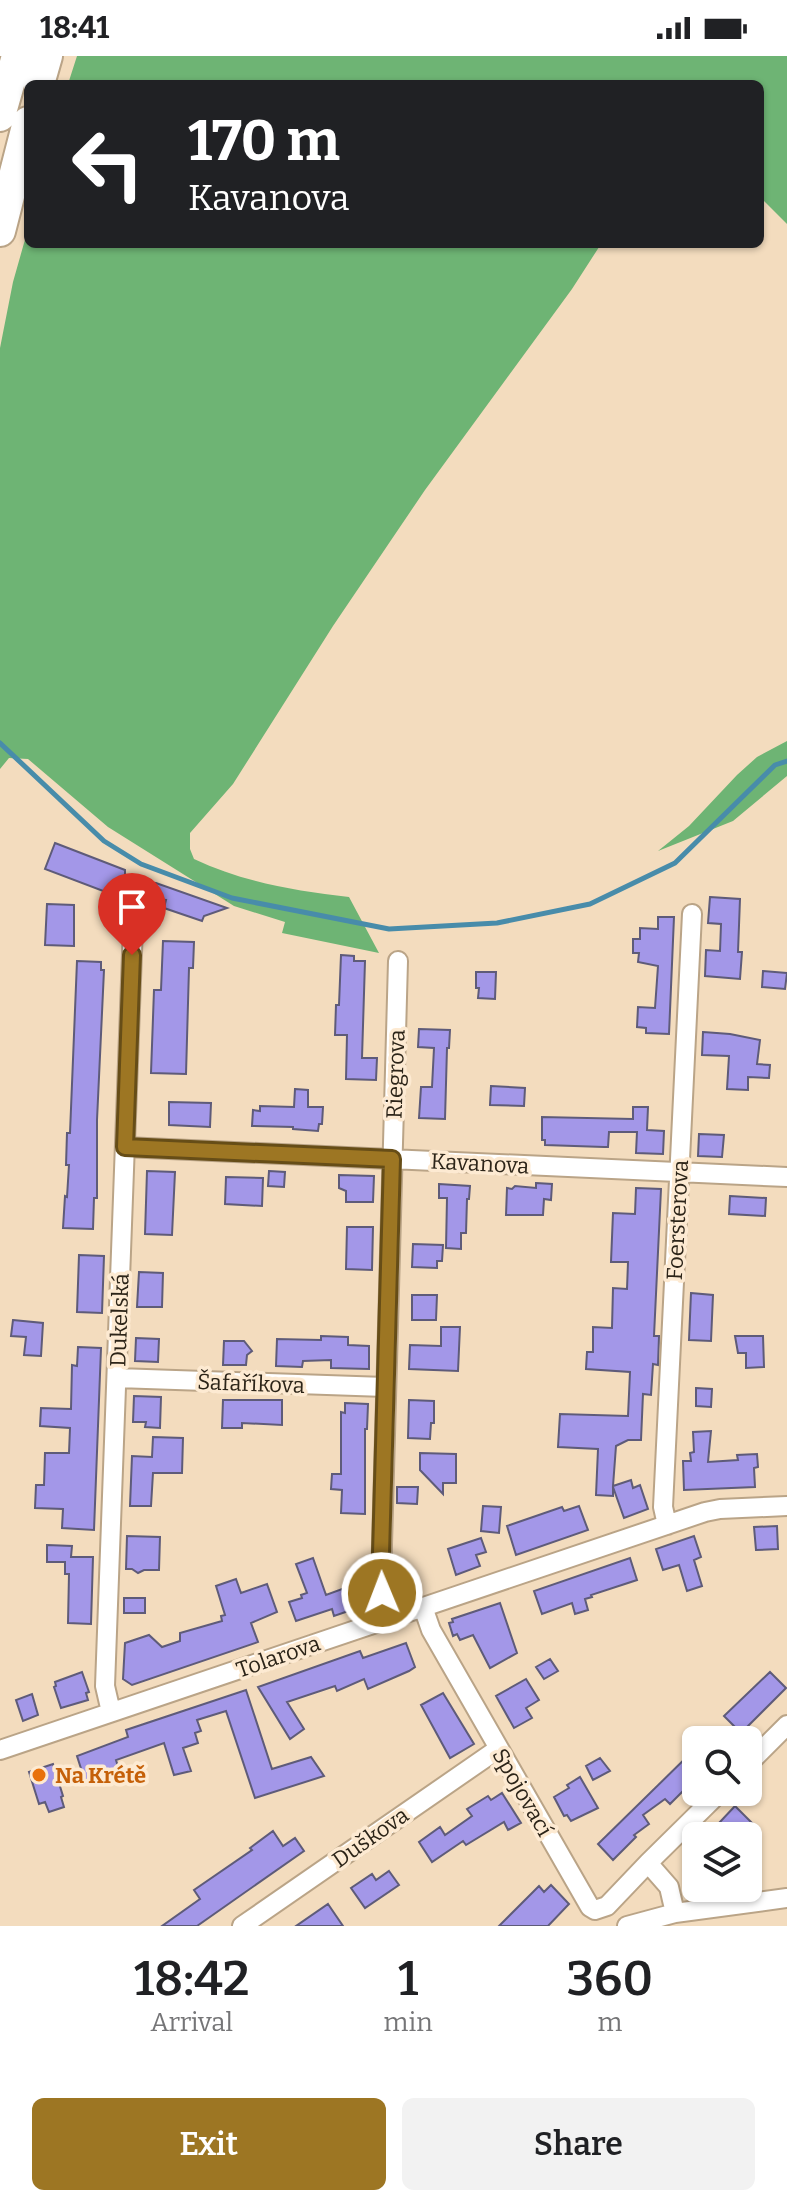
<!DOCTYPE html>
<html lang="en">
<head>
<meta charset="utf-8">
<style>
	body { margin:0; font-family:Bitter,serif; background:#f2f2f2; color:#202124; height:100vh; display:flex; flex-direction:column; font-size:30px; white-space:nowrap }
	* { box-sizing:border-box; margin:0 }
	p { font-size:26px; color:#757577 }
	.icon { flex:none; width:44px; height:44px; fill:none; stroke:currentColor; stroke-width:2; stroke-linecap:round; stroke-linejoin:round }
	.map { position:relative; height:1870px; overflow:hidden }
	.sheet { display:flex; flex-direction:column; background:#fff; flex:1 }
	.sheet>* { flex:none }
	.banner { position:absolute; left:24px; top:24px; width:740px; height:168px; border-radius:12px; box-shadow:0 2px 6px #0004; background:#202124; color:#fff; overflow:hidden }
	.tools { position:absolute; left:682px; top:1670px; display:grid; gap:16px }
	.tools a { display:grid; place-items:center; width:80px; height:80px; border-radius:12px; background:#fff; box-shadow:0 2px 6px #0004; font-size:40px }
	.pin { position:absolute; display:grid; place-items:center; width:68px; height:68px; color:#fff; margin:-82px -34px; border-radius:50% 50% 50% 0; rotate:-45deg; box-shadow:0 0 8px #0007 }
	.pin .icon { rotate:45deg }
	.me { position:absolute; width:88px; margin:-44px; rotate:359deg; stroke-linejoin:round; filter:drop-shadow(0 0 6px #0008) }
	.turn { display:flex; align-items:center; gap:28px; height:168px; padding:0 32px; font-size:36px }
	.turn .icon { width:104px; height:104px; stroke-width:2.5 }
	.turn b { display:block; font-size:56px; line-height:68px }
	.eta { display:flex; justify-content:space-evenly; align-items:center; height:136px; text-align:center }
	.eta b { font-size:48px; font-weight:600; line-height:56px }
	.button { display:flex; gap:16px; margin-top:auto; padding:16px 32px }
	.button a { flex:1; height:92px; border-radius:12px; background:#9d7623; color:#fff; font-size:32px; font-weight:600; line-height:92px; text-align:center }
	.button a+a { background:#f2f2f2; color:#202124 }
	.status { display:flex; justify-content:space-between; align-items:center; height:56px; padding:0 40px; background:#fff; direction:ltr }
	.status svg { height:22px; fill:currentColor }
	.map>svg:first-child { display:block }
</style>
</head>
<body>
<div class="status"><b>18:41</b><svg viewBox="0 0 49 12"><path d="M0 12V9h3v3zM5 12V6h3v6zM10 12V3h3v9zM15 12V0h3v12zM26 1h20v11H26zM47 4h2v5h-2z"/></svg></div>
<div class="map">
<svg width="787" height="1870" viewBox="0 0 787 1870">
	<rect width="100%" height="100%" fill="#f3dcbe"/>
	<path fill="#6eb474" d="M 77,0 L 787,0 L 787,168 L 760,141 L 760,28 L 68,28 Z
		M 28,173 L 28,188 L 601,188 L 572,233 L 425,434 L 333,570 L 233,728 L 190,777 L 190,793 L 194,803 C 243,826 295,835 349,841 L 379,897 L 282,877 L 285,866 L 234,850 L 108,771 L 28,703 L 9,702 L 0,713 L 0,292 L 13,226 Z
		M 787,685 L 787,720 L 733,765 L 658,795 L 689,770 L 737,719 L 757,701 Z"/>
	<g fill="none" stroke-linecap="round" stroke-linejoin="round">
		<path stroke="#488caa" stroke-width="5" d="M 0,687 L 104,785 L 141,808 L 232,842 L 389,873 L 497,867 L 590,848 L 675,807 L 775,709 L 787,705"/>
	</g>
	<path fill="#a397e8" stroke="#5e5b79" stroke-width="2" d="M 55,787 L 125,814 L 125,825 L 156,827 L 227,852 L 204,860 L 202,865 L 164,852 L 166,844 L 119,841 L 45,813 Z
		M 710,841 L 740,843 L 738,896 L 742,896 L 740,923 L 705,920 L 706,894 L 720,895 L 721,868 L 708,867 Z
		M 47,848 L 74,849 L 74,890 L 45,889 Z
		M 658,861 L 674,861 L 669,978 L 646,977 L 646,972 L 637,971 L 638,951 L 655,952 L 658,910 L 638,906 L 639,897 L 633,897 L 633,883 L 640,883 L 640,872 L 658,873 Z
		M 163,885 L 194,886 L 193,912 L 189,912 L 186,1018 L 151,1017 L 154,934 L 161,934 Z
		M 341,899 L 354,900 L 354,905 L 365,905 L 362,1002 L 377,1002 L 376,1024 L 346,1023 L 347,979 L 335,979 L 336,949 L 339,949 Z
		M 77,905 L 101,906 L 101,914 L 104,914 L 97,1064 L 97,1142 L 94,1142 L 93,1173 L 63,1172 L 65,1140 L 67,1141 L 69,1109 L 66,1109 L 67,1077 L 70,1077 Z
		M 763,915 L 787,917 L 785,933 L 762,931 Z
		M 476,916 L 496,916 L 495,943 L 478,942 L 479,932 L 476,932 Z
		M 419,973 L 450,974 L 449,992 L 447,992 L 445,1063 L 419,1062 L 421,1031 L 432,1031 L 434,992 L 418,991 Z
		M 703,976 L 730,978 L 760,984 L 757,1008 L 770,1009 L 769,1022 L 748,1021 L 748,1034 L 727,1033 L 729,1000 L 702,999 Z
		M 491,1030 L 525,1032 L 524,1050 L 490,1049 Z
		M 295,1033 L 308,1034 L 308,1051 L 323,1051 L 322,1068 L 319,1068 L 318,1075 L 293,1073 L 293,1071 L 252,1070 L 253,1054 L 260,1055 L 260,1050 L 294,1051 Z
		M 169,1046 L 211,1047 L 210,1071 L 169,1069 Z
		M 633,1051 L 648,1051 L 647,1074 L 664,1075 L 663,1098 L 636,1097 L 637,1076 L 609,1076 L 608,1091 L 604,1091 L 545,1089 L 545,1084 L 542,1084 L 542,1061 L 633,1063 Z
		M 699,1078 L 724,1079 L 722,1101 L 698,1100 Z
		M 147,1115 L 175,1116 L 172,1179 L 145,1178 Z
		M 269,1115 L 285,1116 L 284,1131 L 268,1130 Z
		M 339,1119 L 374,1120 L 373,1146 L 346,1146 L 346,1135 L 339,1132 Z
		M 226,1121 L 263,1122 L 262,1150 L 225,1148 Z
		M 536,1127 L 552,1128 L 551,1144 L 544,1143 L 543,1159 L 506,1159 L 507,1132 L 512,1133 L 515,1130 L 536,1132 Z
		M 439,1128 L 470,1130 L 469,1143 L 467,1143 L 466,1177 L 461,1177 L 461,1193 L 446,1192 L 447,1142 L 439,1142 Z
		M 636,1132 L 661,1133 L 654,1280 L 659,1280 L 658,1309 L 653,1308 L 651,1339 L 643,1338 L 641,1384 L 628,1384 L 616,1390 L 613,1430 L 631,1424 L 633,1432 L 640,1429 L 648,1453 L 624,1462 L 613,1431 L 613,1440 L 596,1439 L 598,1393 L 558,1391 L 560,1358 L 628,1360 L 630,1316 L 586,1313 L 587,1296 L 593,1296 L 593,1271 L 612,1272 L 613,1232 L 627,1233 L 628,1206 L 611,1206 L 613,1157 L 635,1158 Z
		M 730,1140 L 766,1142 L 765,1160 L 729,1158 Z
		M 347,1171 L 373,1171 L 372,1214 L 346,1213 Z
		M 413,1188 L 443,1189 L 442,1205 L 437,1205 L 437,1212 L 412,1211 Z
		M 79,1199 L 104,1200 L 102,1257 L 77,1256 Z
		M 139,1216 L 163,1217 L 162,1251 L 137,1251 Z
		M 691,1237 L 713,1239 L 711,1285 L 689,1284 Z
		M 412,1239 L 437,1239 L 436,1264 L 412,1264 Z
		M 13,1264 L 43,1267 L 41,1300 L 24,1299 L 26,1281 L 11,1280 Z
		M 441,1271 L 460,1271 L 458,1315 L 409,1313 L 410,1289 L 441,1290 Z
		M 321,1280 L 348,1281 L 348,1289 L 369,1290 L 369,1313 L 331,1312 L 331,1304 L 303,1305 L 302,1311 L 276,1310 L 277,1283 L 321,1284 Z
		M 735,1280 L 763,1280 L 764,1311 L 746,1312 L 746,1297 L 738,1297 Z
		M 136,1282 L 159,1283 L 158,1306 L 135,1305 Z
		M 224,1285 L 244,1285 L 252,1295 L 247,1299 L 246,1309 L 223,1309 Z
		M 78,1291 L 101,1292 L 94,1474 L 62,1472 L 63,1453 L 35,1452 L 36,1429 L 44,1429 L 45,1397 L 69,1397 L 70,1372 L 40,1370 L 41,1352 L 71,1353 L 72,1309 L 77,1310 Z
		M 696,1332 L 712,1333 L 711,1351 L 696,1350 Z
		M 134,1340 L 161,1341 L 160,1372 L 145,1371 L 146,1366 L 133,1366 Z
		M 223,1344 L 282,1344 L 282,1369 L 242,1367 L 242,1372 L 222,1372 Z
		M 409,1344 L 434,1345 L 434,1367 L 431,1367 L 430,1383 L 408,1382 Z
		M 345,1347 L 368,1348 L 367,1373 L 365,1373 L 365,1458 L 341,1457 L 342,1434 L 331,1433 L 332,1418 L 341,1418 L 341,1356 L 345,1357 Z
		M 711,1375 L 708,1406 L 738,1404 L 737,1399 L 757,1398 L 758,1411 L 754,1412 L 755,1431 L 684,1434 L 683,1405 L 691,1405 L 690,1397 L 694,1396 L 693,1376 Z
		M 153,1381 L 183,1382 L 182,1417 L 153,1417 L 151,1450 L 130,1450 L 132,1400 L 152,1401 Z
		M 420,1397 L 456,1398 L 456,1427 L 443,1427 L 443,1438 L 420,1414 Z
		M 397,1431 L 418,1431 L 417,1448 L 397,1447 Z
		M 483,1450 L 501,1451 L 499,1477 L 481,1475 Z
		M 579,1450 L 588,1474 L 516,1499 L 507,1470 L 562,1451 L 564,1455 Z
		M 777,1470 L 778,1493 L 756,1494 L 754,1471 Z
		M 127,1480 L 160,1481 L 159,1514 L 144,1514 L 138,1517 L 132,1513 L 126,1513 Z
		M 694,1480 L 701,1501 L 694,1504 L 702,1530 L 687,1535 L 679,1509 L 663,1514 L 656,1493 Z
		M 481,1482 L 486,1496 L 476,1499 L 480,1510 L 456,1519 L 448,1493 Z
		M 47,1489 L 72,1490 L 71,1501 L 93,1501 L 91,1568 L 68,1567 L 69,1518 L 65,1518 L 65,1506 L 47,1506 Z
		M 313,1502 L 326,1539 L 353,1529 L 360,1551 L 334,1560 L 332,1553 L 296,1565 L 289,1546 L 302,1542 L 301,1539 L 307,1537 L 296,1508 Z
		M 630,1502 L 637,1524 L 591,1539 L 592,1541 L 585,1543 L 588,1554 L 575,1558 L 572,1547 L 542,1558 L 534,1535 Z
		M 236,1523 L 241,1537 L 267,1528 L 277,1556 L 251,1567 L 258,1586 L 132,1629 L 123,1623 L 125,1587 L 149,1579 L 162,1591 L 180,1585 L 180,1577 L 222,1565 L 221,1560 L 225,1559 L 216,1530 Z
		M 124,1542 L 145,1542 L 145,1557 L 124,1557 Z
		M 500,1547 L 517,1597 L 490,1612 L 473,1579 L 460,1584 L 457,1578 L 453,1580 L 449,1567 L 453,1566 L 452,1563 Z
		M 406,1587 L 415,1611 L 409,1615 L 368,1633 L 364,1623 L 337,1635 L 335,1630 L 287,1646 L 304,1673 L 290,1683 L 258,1631 L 360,1595 L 363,1602 Z
		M 550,1603 L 558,1615 L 544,1623 L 536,1611 Z
		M 82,1616 L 89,1636 L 86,1637 L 88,1644 L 61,1652 L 54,1631 L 56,1630 L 55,1626 Z
		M 770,1616 L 786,1632 L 741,1677 L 724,1660 Z
		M 526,1623 L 539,1644 L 526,1652 L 532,1662 L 514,1672 L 496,1640 Z
		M 246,1634 L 272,1713 L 311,1701 L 324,1720 L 255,1742 L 226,1655 L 197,1664 L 201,1675 L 195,1677 L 198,1687 L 183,1692 L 191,1715 L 174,1719 L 164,1687 L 116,1704 L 119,1714 L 85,1725 L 77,1700 L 128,1681 L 126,1674 Z
		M 443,1637 L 474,1688 L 450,1702 L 421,1649 Z
		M 32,1638 L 38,1659 L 23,1665 L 16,1644 Z
		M 696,1692 L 696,1722 L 670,1748 L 665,1743 L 643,1759 L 649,1768 L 634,1779 L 636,1781 L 613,1804 L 598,1788 Z
		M 600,1702 L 610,1715 L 593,1724 L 586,1710 Z
		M 53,1708 L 63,1740 L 61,1741 L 64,1751 L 49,1756 L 45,1746 L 39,1748 L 29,1716 Z
		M 580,1721 L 598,1752 L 571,1765 L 567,1759 L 564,1760 L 554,1741 L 569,1732 L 567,1729 Z
		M 502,1737 L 521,1767 L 508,1774 L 504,1766 L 466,1789 L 463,1785 L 432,1806 L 419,1786 L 440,1771 L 445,1779 L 472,1760 L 467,1753 L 488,1740 L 491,1744 Z
		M 735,1750 L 754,1769 L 742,1780 L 732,1780 L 719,1767 Z
		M 273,1775 L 283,1790 L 295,1782 L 304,1795 L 197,1870 L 162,1870 L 200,1843 L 194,1834 L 252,1794 L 250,1792 Z
		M 389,1815 L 399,1829 L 365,1852 L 351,1832 L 372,1818 L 376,1824 Z
		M 551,1829 L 569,1848 L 548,1870 L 499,1870 L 539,1830 L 544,1836 Z
		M 328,1848 L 343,1870 L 296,1870 Z"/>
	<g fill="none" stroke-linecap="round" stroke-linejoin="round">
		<g stroke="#baa487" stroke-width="22">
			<path id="street" d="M 125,1091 L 787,1121
				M 117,1322 L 385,1331
				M 667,1469 L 663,1451 L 692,858
				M 423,1551 L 431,1574 L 590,1851 L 595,1854 L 607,1850 L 648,1807
				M 390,1561 L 381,1525 L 398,905
				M 111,1656 L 105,1630 L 133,870
				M 0,1694 L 705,1456 L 720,1453 L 787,1450
				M 748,1708 L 787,1669
				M 675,1857 L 669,1831 L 648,1807 L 720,1736
				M 242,1870 L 498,1693
				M 627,1870 L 675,1857 L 787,1842"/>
		</g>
		<g stroke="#baa487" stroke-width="34">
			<path id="primary" d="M 39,28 L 47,0
				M 0,60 L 17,0
				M 0,175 L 28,66"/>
		</g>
		<use href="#street" stroke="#fff" stroke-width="18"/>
		<use href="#primary" stroke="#fff" stroke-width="30"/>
	</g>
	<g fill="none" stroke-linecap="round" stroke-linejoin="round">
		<g stroke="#664d17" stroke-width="20">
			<path id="route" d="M 132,899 L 125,1091 L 392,1103 L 381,1498 L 382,1537"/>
		</g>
		<use href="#route" stroke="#9d7623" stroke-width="14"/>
	</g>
	<circle fill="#e8710a" stroke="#fdead2" stroke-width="3" cx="39" cy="1719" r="8"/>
	<g text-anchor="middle" stroke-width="7" stroke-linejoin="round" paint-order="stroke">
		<g font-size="22" fill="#2c2418" stroke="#fdead2">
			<text transform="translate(395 1018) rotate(-88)" y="8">Riegrova</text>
			<text transform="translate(480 1107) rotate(3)" y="8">Kavanova</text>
			<text transform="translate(677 1164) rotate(-87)" y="8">Foersterova</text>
			<text transform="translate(119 1264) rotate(-88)" y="8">Dukelská</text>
			<text transform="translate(251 1327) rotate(2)" y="8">Šafaříkova</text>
			<text transform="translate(278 1600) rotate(-19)" y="8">Tolarova</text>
			<text transform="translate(523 1736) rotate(60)" y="8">Spojovací</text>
			<text transform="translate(370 1781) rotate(-35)" y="8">Duškova</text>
		</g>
		<g font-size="22" font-weight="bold" fill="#c56008" stroke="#fdead2" text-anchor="start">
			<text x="55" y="1727">Na Krétě</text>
		</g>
	</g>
</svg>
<div class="tools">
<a><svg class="icon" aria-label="search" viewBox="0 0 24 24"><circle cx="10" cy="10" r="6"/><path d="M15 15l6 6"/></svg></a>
<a><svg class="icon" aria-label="layers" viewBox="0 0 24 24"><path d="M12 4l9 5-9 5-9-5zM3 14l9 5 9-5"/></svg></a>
</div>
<div class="pin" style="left:132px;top:899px;background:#d93025"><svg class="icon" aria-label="arrive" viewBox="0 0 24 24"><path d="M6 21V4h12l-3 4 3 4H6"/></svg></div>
<svg class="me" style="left:382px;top:1537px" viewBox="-20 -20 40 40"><circle r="17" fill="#9d7623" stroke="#fff" stroke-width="3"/><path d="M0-11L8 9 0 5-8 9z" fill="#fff"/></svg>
<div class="banner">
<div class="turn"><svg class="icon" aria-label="left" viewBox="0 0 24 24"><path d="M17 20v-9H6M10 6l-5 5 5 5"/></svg><div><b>170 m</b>Kavanova</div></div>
</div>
</div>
<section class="sheet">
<div class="eta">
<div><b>18:42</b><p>Arrival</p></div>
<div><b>1</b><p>min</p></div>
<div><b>360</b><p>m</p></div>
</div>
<div class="button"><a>Exit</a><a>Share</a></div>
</section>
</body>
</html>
